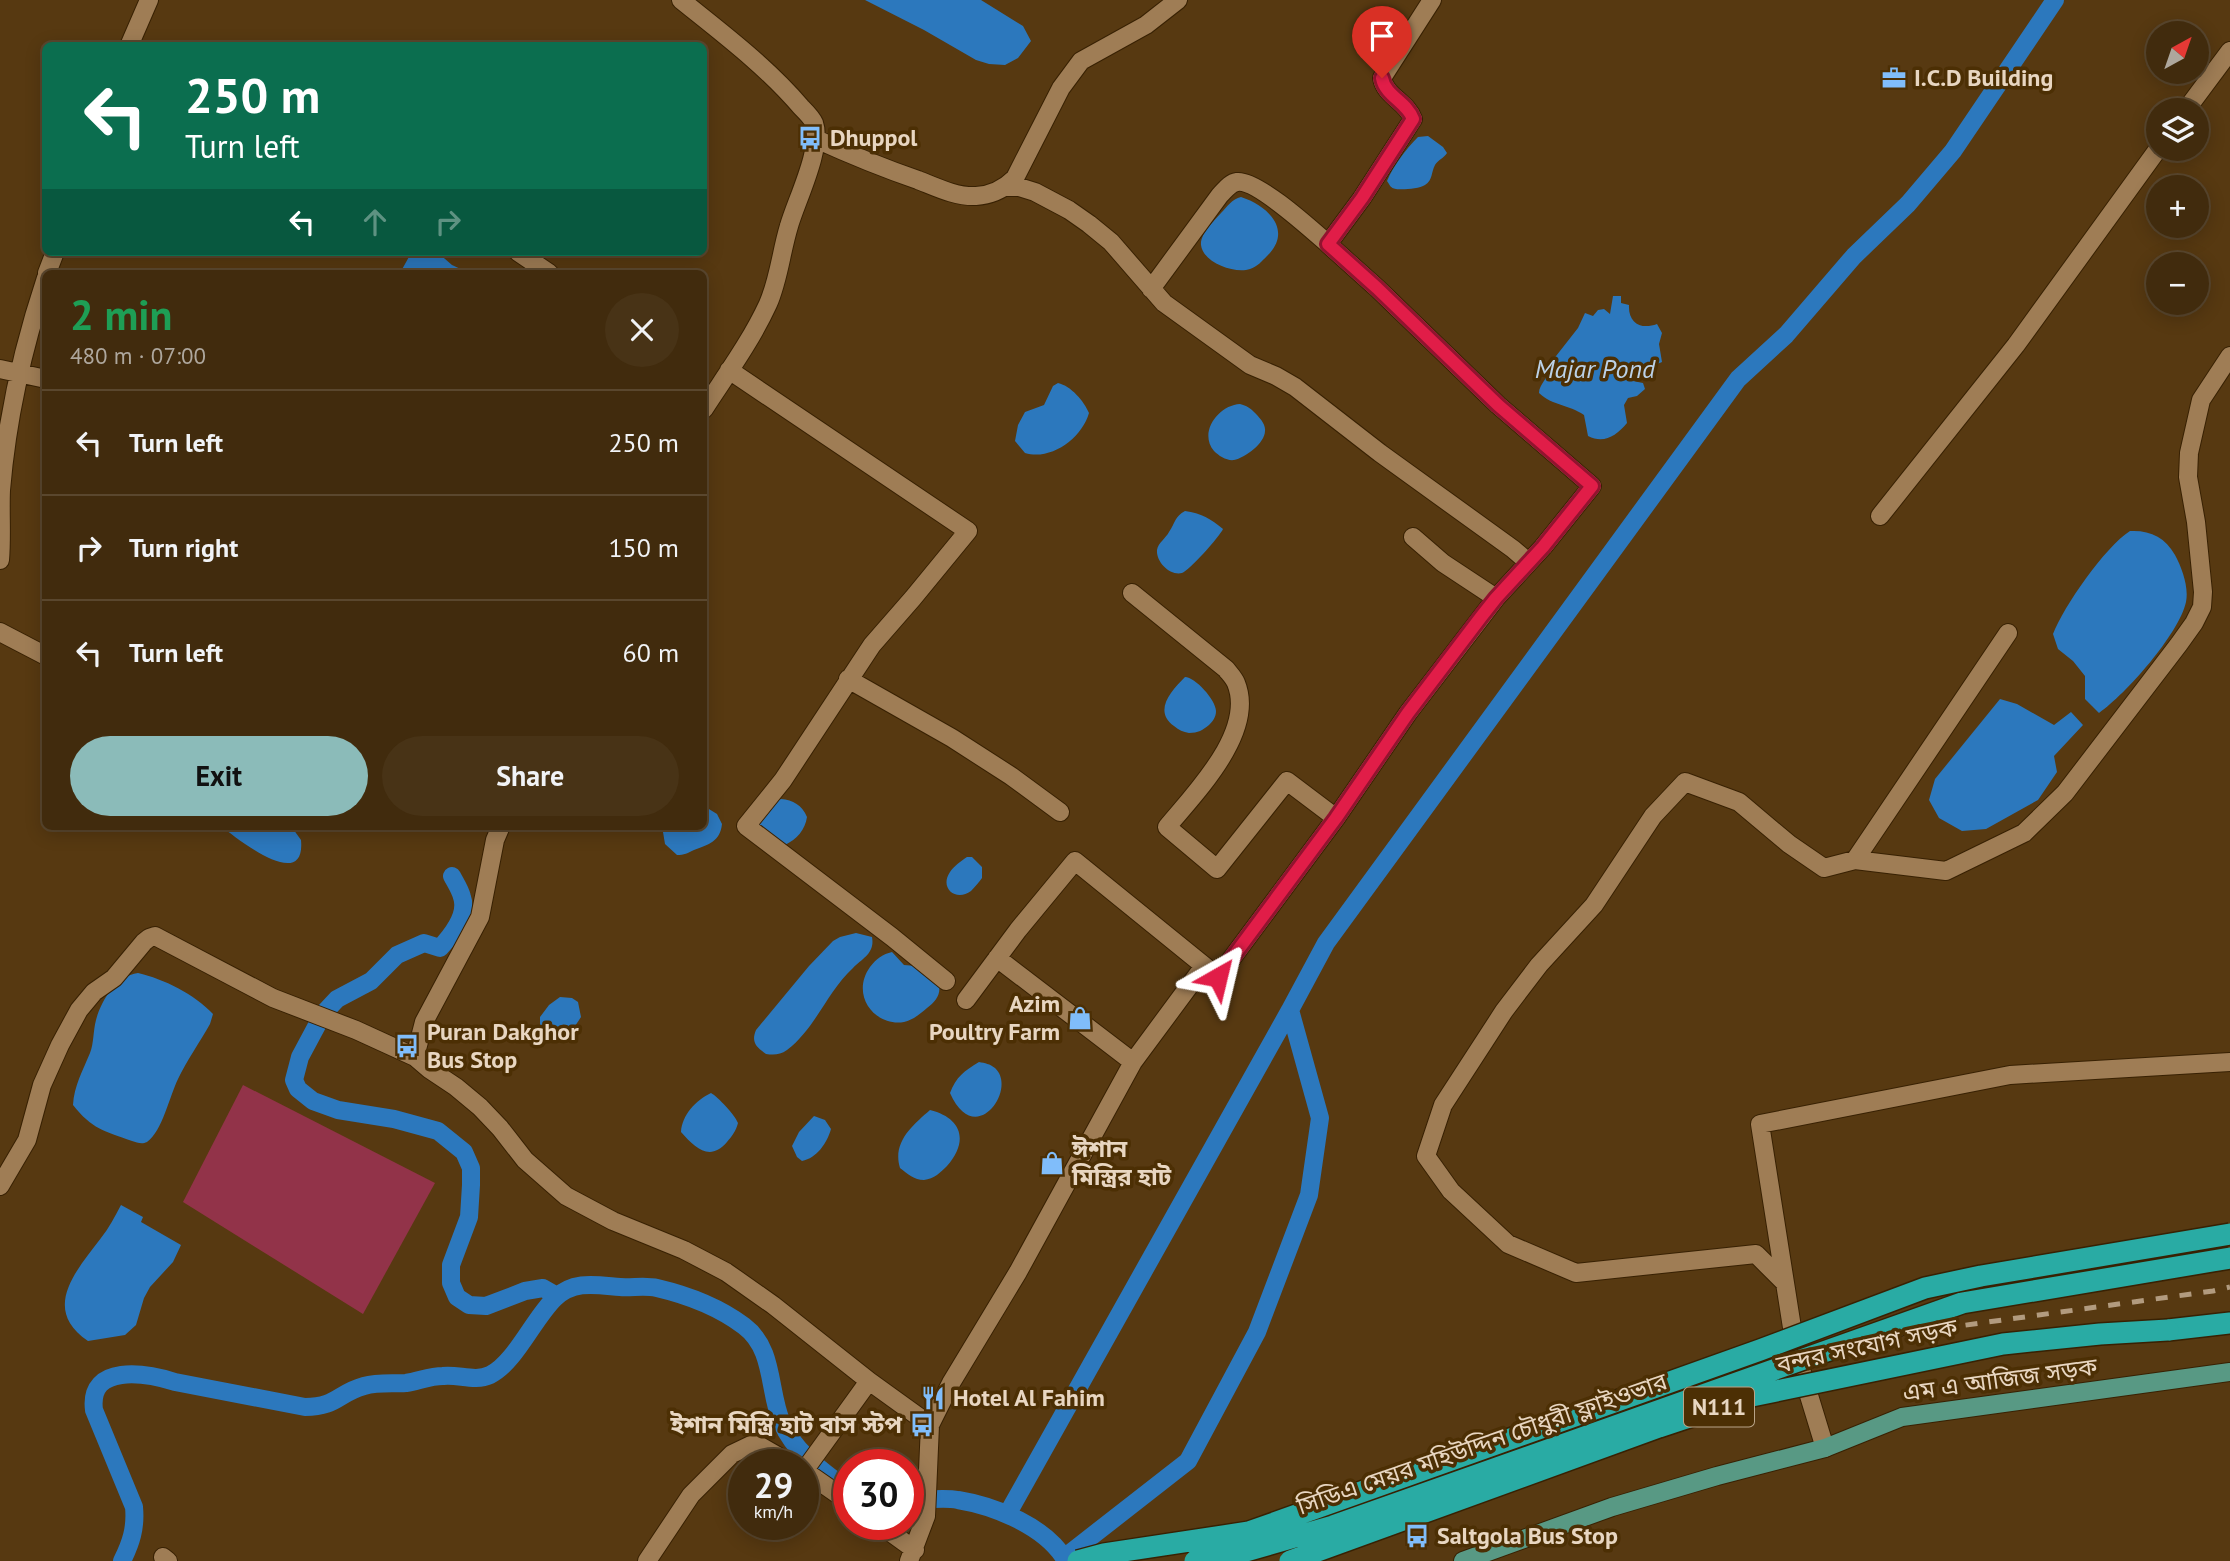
<!DOCTYPE html>
<html lang="en">
<head>
<meta charset="utf-8">
<style>
	body { margin:0; font-family:"PT Sans","Noto Sans Bengali",sans-serif; background:#483316; color:#f1f3f6; height:100vh; display:flex; flex-direction:column; font-size:26px; white-space:nowrap }
	* { box-sizing:border-box; margin:0 }
	p { font-size:23px; color:#aea79d }
	.icon { flex:none; width:38px; height:38px; fill:none; stroke:currentColor; stroke-width:2; stroke-linecap:round; stroke-linejoin:round }
	.map { position:relative; flex:1; overflow:hidden }
	.details { position:absolute; left:42px; top:270px; width:665px; height:560px; display:flex; flex-direction:column; background:#412b0d; border-radius:10px; box-shadow:0 4px 18px #0003,0 0 0 2px #5a472e }
	.details>* { flex:none }
	.guide { position:absolute; left:42px; top:42px; width:665px; height:214px; border-radius:10px; box-shadow:0 4px 18px #0003,0 0 0 2px #5a472e; background:#0b6e4f; color:#fff; overflow:hidden }
	.needle { width:46px; rotate:40deg }
	.fabs { position:absolute; left:2146px; top:21px; display:grid; gap:14px }
	.fabs a { display:grid; place-items:center; width:63px; height:63px; border-radius:50%; background:#412b0d; box-shadow:0 4px 18px #0003,0 0 0 2px #5a472e; font-size:35px }
	.speed { position:absolute; left:728px; top:1449px; display:flex; gap:14px; font-size:35px; font-weight:700; text-align:center }
	.speed>* { display:grid; place-content:center; width:91px; height:91px; border-radius:50%; background:#412b0d; box-shadow:0 4px 18px #0003,0 0 0 2px #5a472e; line-height:1 }
	.speed small { font-size:18px; font-weight:400 }
	.speed .limit { border:10px solid #d22; background:#fff; color:#111 }
	.pin { position:absolute; display:grid; place-items:center; width:60px; height:60px; color:#fff; margin:-72px -30px; border-radius:50% 50% 50% 0; rotate:-45deg; box-shadow:0 0 7px #0007 }
	.pin .icon { rotate:45deg }
	.me { position:absolute; width:77px; margin:-38px; rotate:37deg; stroke-linejoin:round; filter:drop-shadow(0 0 5px #0008) }
	.turn { display:flex; align-items:center; gap:24px; height:147px; padding:0 28px; font-size:32px }
	.turn .icon { width:91px; height:91px; stroke-width:2.5 }
	.turn b { display:block; font-size:49px; line-height:60px }
	.lanes { display:flex; align-items:center; height:66px; padding:0 28px; background:#0003; justify-content:center; gap:35px; direction:ltr }
	.lanes .off { opacity:.35 }
	.round { display:grid; place-items:center; flex:none; width:74px; height:74px; border-radius:37px; background:#483316 }
	.summary { display:flex; align-items:center; justify-content:space-between; height:119px; padding:0 28px }
	h1 { font-size:42px; font-weight:800; line-height:52px; color:#1e9e55 }
	.primary-button { display:flex; gap:14px; margin-top:auto; padding:14px 28px }
	.primary-button a { flex:1; height:80px; border-radius:42px; background:#8bbbb9; color:#111; font-size:28px; font-weight:800; line-height:80px; text-align:center }
	.primary-button a+a { background:#483316; color:#f1f3f6 }
	ul { padding:0; list-style:none }
	li { display:flex; align-items:center; gap:21px; height:105px; padding:0 28px; border-top:2px solid #5a472e }
	li div { flex:1 }
	li b { display:block; font-size:26px }
	li em { font-style:normal }
	.map>svg:first-child { display:block }
</style>
</head>
<body>
<div class="map">
<svg width="2230" height="1561" viewBox="0 0 2230 1561">
	<rect width="100%" height="100%" fill="#573911"/>
	<path fill="#923349" d="M 243,1085 L 435,1183 L 363,1314 L 183,1202 Z"/>
	<path fill="#2c78bd" d="M 865,0 L 981,0 L 1023,26 L 1031,41 L 1018,58 L 1005,65 L 989,64 L 976,60 L 924,30 Z
		M 1428,136 L 1443,147 L 1447,153 C 1444,158 1438,160 1435,165 C 1431,172 1433,180 1425,185 C 1419,189 1402,190 1396,189 C 1390,188 1390,185 1387,181 C 1393,166 1406,149 1418,137 Z
		M 1241,197 C 1269,206 1293,231 1267,256 C 1262,261 1257,267 1250,269 C 1235,274 1203,263 1201,245 C 1200,234 1214,221 1221,213 C 1227,207 1232,199 1241,197 Z
		M 414,252 L 437,252 L 452,265 L 469,273 L 400,273 L 410,255 Z
		M 1613,296 L 1621,296 L 1621,303 L 1629,305 C 1628,323 1641,330 1657,324 L 1662,333 L 1659,344 L 1662,362 C 1650,367 1639,368 1633,381 L 1643,383 L 1645,389 L 1637,396 L 1628,398 L 1624,405 L 1627,423 C 1616,436 1604,444 1588,436 L 1584,415 C 1568,404 1553,406 1539,393 C 1539,383 1551,377 1549,365 L 1578,328 L 1585,313 L 1593,316 L 1598,310 L 1604,309 L 1610,314 Z
		M 1058,383 C 1071,386 1084,401 1089,413 C 1082,438 1051,461 1025,453 L 1015,441 L 1018,425 L 1025,412 L 1044,405 L 1053,386 Z
		M 1240,404 C 1247,406 1250,408 1254,412 C 1259,417 1266,424 1265,431 C 1265,443 1245,458 1234,460 C 1227,461 1219,456 1214,451 C 1198,432 1219,405 1240,404 Z
		M 1185,511 C 1201,513 1211,519 1223,529 C 1220,536 1189,571 1182,573 C 1170,576 1156,562 1157,550 C 1158,543 1166,538 1169,532 C 1175,523 1175,516 1185,511 Z
		M 2130,531 C 2150,530 2165,537 2175,555 C 2182,568 2189,587 2186,602 C 2179,634 2126,694 2099,713 L 2085,699 L 2085,676 L 2073,661 L 2058,649 L 2053,634 C 2064,606 2105,547 2130,531 Z
		M 1185,677 C 1195,677 1216,700 1216,711 C 1216,717 1213,721 1209,725 C 1203,730 1198,733 1189,733 C 1183,732 1179,730 1174,726 C 1153,711 1171,691 1185,677 Z
		M 2000,699 L 2017,704 L 2054,725 L 2071,712 L 2083,725 L 2054,756 L 2057,772 L 2038,800 L 1986,829 L 1962,831 L 1939,818 L 1929,800 L 1935,779 Z
		M 781,799 C 793,800 802,805 807,817 C 805,830 797,839 785,845 L 759,825 L 759,821 L 776,801 Z
		M 704,806 L 717,814 L 722,824 C 720,842 709,844 694,850 C 688,853 684,855 677,855 L 665,844 L 662,826 L 704,826 Z
		M 221,826 L 291,826 L 301,840 C 306,894 236,838 221,826 Z
		M 967,857 L 972,857 L 982,867 L 982,878 C 979,882 975,887 971,891 C 956,902 939,888 950,872 C 954,866 961,861 967,857 Z
		M 856,933 L 872,937 C 875,953 863,958 853,968 C 827,992 815,1029 787,1050 C 780,1055 774,1055 766,1054 C 756,1047 751,1042 756,1030 L 809,966 L 833,941 L 840,937 Z
		M 892,952 L 904,965 L 916,966 L 939,985 C 941,995 935,1002 927,1008 C 920,1014 913,1020 904,1022 C 875,1027 850,995 870,967 C 876,959 883,954 892,952 Z
		M 138,973 C 164,979 194,994 213,1014 L 210,1024 C 200,1042 187,1060 178,1079 C 170,1095 162,1132 147,1142 C 141,1145 137,1142 132,1141 C 104,1131 92,1129 73,1105 C 74,1086 83,1070 90,1053 C 94,1043 93,1031 96,1020 C 101,1001 116,976 138,973 Z
		M 560,997 L 572,998 L 578,1002 L 581,1017 C 571,1034 556,1048 540,1029 L 540,1017 L 549,1005 Z
		M 979,1062 C 985,1063 990,1064 995,1068 C 1018,1089 975,1150 950,1093 C 956,1077 964,1071 979,1062 Z
		M 711,1093 C 718,1097 735,1115 738,1123 C 736,1131 732,1136 727,1142 C 710,1162 695,1148 681,1132 C 682,1115 696,1100 711,1093 Z
		M 930,1110 C 962,1118 969,1141 947,1166 C 941,1172 934,1179 924,1180 C 914,1180 908,1174 900,1168 C 892,1142 913,1125 930,1110 Z
		M 814,1116 L 825,1120 L 831,1129 C 827,1143 817,1158 802,1161 L 797,1157 L 792,1146 L 799,1132 Z
		M 121,1205 L 143,1217 L 141,1222 L 181,1245 L 173,1262 L 150,1287 L 144,1298 L 136,1325 L 125,1335 L 88,1341 C 41,1309 76,1271 101,1238 C 109,1228 115,1216 121,1205 Z"/>
	<g fill="none" stroke-linecap="round" stroke-linejoin="round">
		<path stroke="#2c78bd" stroke-width="18" d="M 452,876 C 455,882 460,889 462,897 C 468,915 452,935 440,948 L 424,943 L 397,955 L 371,981 L 337,999 L 323,1014 L 300,1057 L 294,1080 L 298,1089 L 313,1101 L 338,1110 L 394,1119 L 438,1131 L 464,1152 L 471,1168 L 471,1185 L 469,1217 L 451,1265 L 451,1283 L 457,1297 L 469,1305 L 486,1306 L 525,1291 L 543,1288 L 557,1296
			M 908,1501 C 924,1500 943,1497 958,1500 C 995,1506 1047,1527 1066,1561
			M 1008,1513 L 1290,1010
			M 1065,1557 L 1188,1461 L 1257,1332 L 1309,1195 L 1320,1118 L 1290,1010 L 1326,943 L 1738,379 L 1786,335 L 1854,256 L 1908,204 L 1953,151 L 2055,0
			M 122,1561 C 131,1543 136,1528 134,1507 L 94,1410 C 88,1363 146,1373 175,1382 L 305,1407 C 337,1407 338,1393 364,1386 C 378,1382 392,1384 406,1383 C 419,1381 430,1376 443,1376 C 458,1374 475,1382 490,1375 C 515,1363 534,1318 555,1298 C 574,1280 596,1285 620,1287 C 632,1288 645,1285 657,1288 C 687,1295 720,1308 744,1326 C 775,1349 768,1392 782,1423 C 795,1453 824,1472 849,1491"/>
		<g stroke="#382103" stroke-width="20">
			<path id="minor" d="M 681,0 C 722,33 766,66 801,107 C 805,111 812,118 814,123 C 823,148 796,201 789,226 C 781,252 779,279 768,304 C 751,341 726,375 704,409
				M 129,46 L 149,0
				M 2186,110 L 2230,51
				M 816,139 C 849,154 883,168 918,180 C 936,187 956,197 976,196 C 992,195 1004,189 1015,178 L 1061,88 L 1081,61 L 1146,25 L 1178,0
				M 1006,187 L 1019,187 L 1035,192 L 1069,210 L 1089,224 L 1111,242 L 1164,303 L 1250,365 L 1276,376 L 1295,387 L 1380,453 L 1513,549 L 1528,562
				M 518,252 L 549,273
				M 47,273 L 55,252
				M 1151,289 L 1220,195 C 1225,190 1230,183 1237,182 C 1256,179 1312,230 1328,244 L 1362,198 L 1413,119 C 1407,102 1385,96 1382,78 L 1432,0
				M 0,369 L 46,379
				M 729,370 L 968,531 L 913,598 L 872,645 L 783,780 L 746,826 L 892,937 L 946,981
				M 1880,516 L 2016,345 L 2158,149
				M 1413,537 L 1443,563 L 1496,598
				M 0,560 C 2,537 0,513 1,490 C 7,418 23,347 46,278
				M 1132,593 L 1226,669 C 1229,673 1234,678 1236,683 C 1256,732 1195,793 1167,827 L 1217,869 L 1287,781 L 1336,818
				M 0,632 L 46,656
				M 848,679 L 952,738 L 1011,776 L 1060,812
				M 1855,860 L 1946,871 L 2024,833 L 2065,793 L 2179,644 L 2194,623 L 2202,607 L 2203,592 L 2196,522 L 2188,477 L 2189,453 L 2201,400 L 2230,356
				M 997,958 L 1133,1062
				M 966,1000 L 1018,930 L 1075,861 L 1218,977 L 1336,818 L 1408,713 L 1496,598 L 1543,547 L 1592,486 L 1498,405 L 1377,288 L 1328,244
				M 415,1057 L 424,1022 L 480,917 L 495,840 L 501,826
				M 0,1186 L 27,1140 L 42,1085 L 60,1045 L 79,1010 L 94,992 L 114,978 L 144,942 L 149,938 L 155,936 L 273,998 L 356,1030 L 415,1057 L 429,1069 L 456,1087 L 480,1107 L 500,1128 L 525,1160 L 566,1196 L 613,1221 L 684,1250 L 726,1272 L 773,1305 L 869,1381 L 930,1425
				M 1785,1283 L 1760,1124 L 2010,1075 L 2230,1062
				M 1825,1448 L 1796,1353 L 1785,1283 L 1756,1254 L 1576,1273 L 1508,1244 L 1451,1191 L 1426,1156 L 1443,1105 L 1504,1011 L 1539,965 L 1594,905 L 1653,816 L 1685,782 L 1739,802 L 1789,844 L 1824,868 L 1855,860 L 2008,633
				M 803,1470 L 849,1502
				M 804,1471 L 869,1381
				M 879,1524 L 915,1550
				M 163,1557 L 168,1561
				M 647,1561 L 691,1495 L 732,1454 L 755,1443 L 793,1465
				M 909,1561 L 926,1516 L 930,1425 L 951,1383 L 1018,1272 L 1133,1062 L 1204,966"/>
		</g>
		<g stroke="#382103" stroke-width="20">
			<path id="major" d="M 1463,1561 L 1612,1507 L 1717,1476 L 1825,1448 L 1902,1417 L 2230,1372"/>
		</g>
		<g stroke="#382103" stroke-width="24">
			<path id="highway" d="M 2168,1330 L 2230,1323"/>
		</g>
		<use href="#minor" stroke="#9f7d55" stroke-width="18"/>
		<use href="#major" stroke="#589984" stroke-width="18"/>
		<use href="#highway" stroke="#29aba4" stroke-width="21"/>
		<path stroke="#b29b7f" stroke-width="5" stroke-dasharray="12 12" stroke-linecap="butt" d="M 1188,1561 L 1484,1444 L 1637,1387 L 1796,1353 L 1901,1334 L 2213,1291 L 2230,1287"/>
		<g stroke="#382103" stroke-width="24" stroke-linecap="butt">
			<path id="highway-bridge" d="M 1078,1561 L 1104,1554 L 1249,1532 L 1760,1350 L 1925,1288 L 1981,1276 L 2230,1234
				M 1195,1561 L 1246,1551 L 1333,1526 L 1962,1303 L 2230,1258
				M 1290,1561 L 1659,1427 L 1752,1396 L 2003,1344 L 2100,1334 L 2168,1330"/>
		</g>
		<use href="#highway-bridge" stroke="#29aba4" stroke-width="21"/>
	</g>
	<g fill="none" stroke-linecap="round" stroke-linejoin="round">
		<g stroke="#92132f" stroke-width="18">
			<path id="route" d="M 1218,977 L 1336,818 L 1408,713 L 1481,617 L 1496,598 L 1543,547 L 1592,486 L 1498,405 L 1377,288 L 1328,244 L 1362,198 L 1413,119 C 1407,102 1385,96 1382,78"/>
		</g>
		<use href="#route" stroke="#e11d48" stroke-width="12"/>
	</g>
	<defs>
		<g id="office-bare" transform="scale(1.89)"><path d="M-6-3h4V-5.5h4V-3h4V5H-6ZM-1-4.5V-3h2v-1.5ZM-6 0V1H6V0Z" fill="#80bdfa" stroke="#4c2f04" stroke-width="2.5" paint-order="stroke"/></g>
		<g id="bus-bare" transform="scale(1.89)"><path d="M-5-6H5V4H4V6H2V4H-2V6H-4V4H-5ZM-3.5-4V0h7V-4ZM-3.5 1.2v1.5H-2V1.2ZM2 1.2v1.5H3.5V1.2Z" fill="#80bdfa" stroke="#4c2f04" stroke-width="2.5" paint-order="stroke"/></g>
		<g id="shop-bare" transform="scale(1.89)"><path d="M-5-2.5h2.3a2.7 3.5 0 0 1 5.4 0H5L5.5 6h-11ZM-1.5-2.5h3a1.5 2.3 0 0 0-3 0Z" fill="#80bdfa" stroke="#4c2f04" stroke-width="2.5" paint-order="stroke"/></g>
		<g id="restaurant-bare" transform="scale(1.89)"><path d="M-5-6h1v4h1v-4h1v4h1v-4h1v5L-1.5 .5V6h-2V.5L-5-1ZM5-6V6H3V1.5H1.5Q1.5-4 5-6Z" fill="#80bdfa" stroke="#4c2f04" stroke-width="2.5" paint-order="stroke"/></g>
	</defs>
	<g fill-rule="evenodd">
		<use href="#office-bare" x="1894" y="78"/>
		<use href="#bus-bare" x="810" y="138"/>
		<use href="#shop-bare" x="1080" y="1018"/>
		<use href="#bus-bare" x="407" y="1046"/>
		<use href="#shop-bare" x="1052" y="1163"/>
		<use href="#restaurant-bare" x="933" y="1398"/>
		<use href="#bus-bare" x="922" y="1425"/>
		<use href="#bus-bare" x="1417" y="1536"/>
	</g>
	<g text-anchor="middle" stroke-width="7" stroke-linejoin="round" paint-order="stroke">
		<rect fill="#4c2f04" stroke="#b9a488" stroke-width="2" x="1684" y="1387.5" width="70" height="39" rx="5"/>
		<g font-size="23" font-weight="bold" fill="#e8d6c1">
			<text x="1719" y="1415">N111</text>
		</g>
		<g font-size="24" font-weight="bold" fill="#e8d6c1" stroke="#4c2f04" text-anchor="start">
			<text x="1914" y="86">I.C.D Building</text>
			<text x="830" y="146">Dhuppol</text>
			<text x="1060" y="1012" text-anchor="end">Azim<tspan x="1060" dy="28">Poultry Farm</tspan></text>
			<text x="427" y="1040">Puran Dakghor<tspan x="427" dy="28">Bus Stop</tspan></text>
			<text x="1072" y="1157">ঈশান<tspan x="1072" dy="28">মিস্ত্রির হাট</tspan></text>
			<text x="953" y="1406">Hotel Al Fahim</text>
			<text x="902" y="1433" text-anchor="end">ইশান মিস্ত্রি হাট বাস স্টপ</text>
			<text x="1437" y="1544">Saltgola Bus Stop</text>
		</g>
		<g font-size="24" fill="#e8d6c1" stroke="#4c2f04">
			<text transform="translate(1867 1346) rotate(-12)" y="8">বন্দর সংযোগ সড়ক</text>
			<text transform="translate(2000 1380) rotate(-8)" y="8">এম এ আজিজ সড়ক</text>
			<text transform="translate(1482 1444) rotate(-19)" y="8">সিডিএ মেয়র মহিউদ্দিন চৌধুরী ফ্লাইওভার</text>
		</g>
		<g font-size="26" font-style="italic" fill="#bbd1e7" stroke="#4c2f04">
			<text x="1595" y="378">Majar Pond</text>
		</g>
	</g>
</svg>
<div class="fabs">
<a><svg class="needle" viewBox="-14 -14 28 28"><path d="M0-13l5 13h-10z" fill="#e53935"/><path d="M0 13l5-13h-10z" fill="#aea79d"/></svg></a>
<a><svg class="icon" aria-label="layers" viewBox="0 0 24 24"><path d="M12 4l9 5-9 5-9-5zM3 14l9 5 9-5"/></svg></a>
<a>+</a>
<a>−</a>
</div>
<div class="speed"><div>29<small>km/h</small></div><div class="limit">30</div></div>
<div class="pin" style="left:1382px;top:78px;background:#d93025"><svg class="icon" aria-label="arrive" viewBox="0 0 24 24"><path d="M6 21V4h12l-3 4 3 4H6"/></svg></div>
<svg class="me" style="left:1218px;top:977px" viewBox="-20 -20 40 40"><path d="M0-17L14 15 0 8-14 15z" fill="#e11d48" stroke="#fff" stroke-width="4"/></svg>
<div class="guide">
<div class="turn"><svg class="icon" aria-label="left" viewBox="0 0 24 24"><path d="M17 20v-9H6M10 6l-5 5 5 5"/></svg><div><b>250 m</b>Turn left</div></div>
<div class="lanes"><svg class="icon" aria-label="left" viewBox="0 0 24 24"><path d="M17 20v-9H6M10 6l-5 5 5 5"/></svg><svg class="icon off" aria-label="ahead" viewBox="0 0 24 24"><path d="M12 20V5M6 11l6-6 6 6"/></svg><svg class="icon off" aria-label="right" viewBox="0 0 24 24"><path d="M7 20v-9h11M14 6l5 5-5 5"/></svg></div>
</div>
<section class="details">
<div class="summary"><div><h1>2 min</h1><p>480 m · 07:00</p></div><a class="round"><svg class="icon" aria-label="close" viewBox="0 0 24 24"><path d="M6 6l12 12M18 6L6 18"/></svg></a></div>
<ul>
<li><svg class="icon" aria-label="left" viewBox="0 0 24 24"><path d="M17 20v-9H6M10 6l-5 5 5 5"/></svg><div><b>Turn left</b></div><em>250 m</em></li>
<li><svg class="icon" aria-label="right" viewBox="0 0 24 24"><path d="M7 20v-9h11M14 6l5 5-5 5"/></svg><div><b>Turn right</b></div><em>150 m</em></li>
<li><svg class="icon" aria-label="left" viewBox="0 0 24 24"><path d="M17 20v-9H6M10 6l-5 5 5 5"/></svg><div><b>Turn left</b></div><em>60 m</em></li>
</ul>
<div class="primary-button"><a>Exit</a><a>Share</a></div>
</section>
</div>
</body>
</html>
